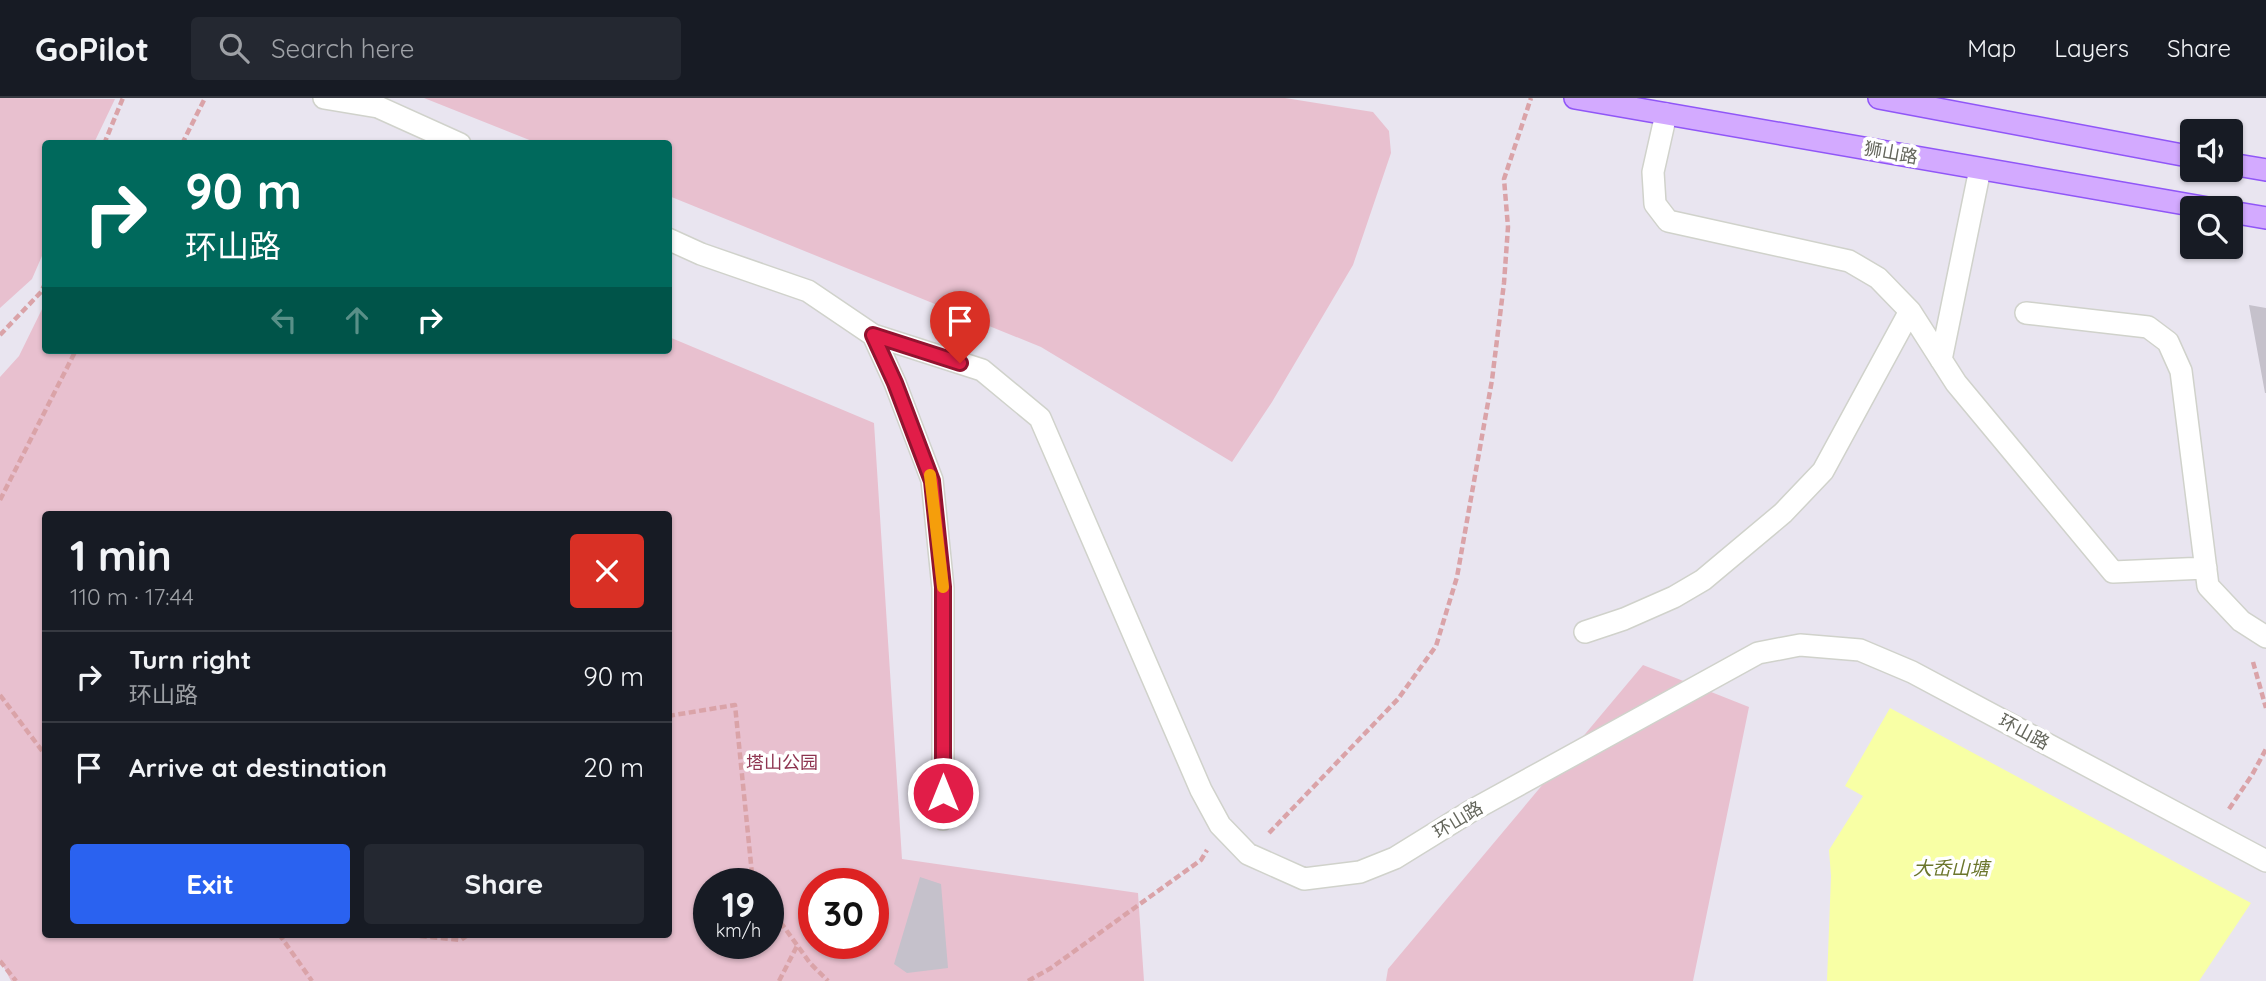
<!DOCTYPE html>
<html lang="en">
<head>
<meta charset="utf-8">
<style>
	body { margin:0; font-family:Quicksand,"Noto Sans SC",sans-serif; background:#242831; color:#f1f3f6; height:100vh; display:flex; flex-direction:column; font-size:26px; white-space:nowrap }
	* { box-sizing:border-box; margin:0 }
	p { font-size:23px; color:#9ea1a6 }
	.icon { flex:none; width:38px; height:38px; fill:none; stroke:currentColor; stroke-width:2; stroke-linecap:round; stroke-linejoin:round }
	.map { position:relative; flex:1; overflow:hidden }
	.details { position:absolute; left:42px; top:413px; width:630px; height:427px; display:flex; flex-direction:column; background:#171b24; border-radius:7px; box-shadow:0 2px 5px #0004 }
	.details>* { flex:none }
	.hud { position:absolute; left:42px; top:42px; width:630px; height:214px; border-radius:7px; box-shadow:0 2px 5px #0004; background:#00695c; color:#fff; overflow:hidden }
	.tools { position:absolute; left:2180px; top:21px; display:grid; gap:14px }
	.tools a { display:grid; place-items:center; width:63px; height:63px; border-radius:7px; background:#171b24; box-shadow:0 2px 5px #0004; font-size:35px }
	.speed { position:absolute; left:693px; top:770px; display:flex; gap:14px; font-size:35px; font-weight:700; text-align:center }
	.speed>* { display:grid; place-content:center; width:91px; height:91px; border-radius:50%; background:#171b24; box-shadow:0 2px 5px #0004; line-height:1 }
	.speed small { font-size:18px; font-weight:400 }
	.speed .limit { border:10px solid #d22; background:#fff; color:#111 }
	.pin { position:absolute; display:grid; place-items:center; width:60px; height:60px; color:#fff; margin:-72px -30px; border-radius:50% 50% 50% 0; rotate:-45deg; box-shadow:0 0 7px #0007 }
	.pin .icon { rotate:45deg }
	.me { position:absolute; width:77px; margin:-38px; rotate:0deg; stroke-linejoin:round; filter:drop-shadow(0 0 5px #0008) }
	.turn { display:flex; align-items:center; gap:24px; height:147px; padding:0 28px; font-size:32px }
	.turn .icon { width:91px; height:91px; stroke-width:2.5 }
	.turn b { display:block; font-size:49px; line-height:60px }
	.lanes { display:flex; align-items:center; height:66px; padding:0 28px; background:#0003; justify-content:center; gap:35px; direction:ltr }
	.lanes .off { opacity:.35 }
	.round { display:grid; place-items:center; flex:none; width:74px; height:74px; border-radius:7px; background:#242831 }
	.head { display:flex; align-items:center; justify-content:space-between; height:119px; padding:0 28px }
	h1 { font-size:42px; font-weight:800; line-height:52px }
	.cta { display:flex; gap:14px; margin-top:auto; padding:14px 28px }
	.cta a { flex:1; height:80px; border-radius:7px; background:#2a62f0; color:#fff; font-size:28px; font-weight:800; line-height:80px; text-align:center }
	.cta a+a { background:#242831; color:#f1f3f6 }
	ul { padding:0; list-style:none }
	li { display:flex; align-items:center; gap:21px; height:91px; padding:0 28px; border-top:2px solid #363941 }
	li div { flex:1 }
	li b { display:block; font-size:26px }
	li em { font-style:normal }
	header { display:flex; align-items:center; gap:42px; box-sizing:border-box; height:98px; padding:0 35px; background:#171b24; border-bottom:2px solid #363941 }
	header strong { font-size:33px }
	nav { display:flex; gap:38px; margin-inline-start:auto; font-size:24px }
	.search { width:490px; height:63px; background:#242831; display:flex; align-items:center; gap:18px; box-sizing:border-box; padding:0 24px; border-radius:7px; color:#9ea1a6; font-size:26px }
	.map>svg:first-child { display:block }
</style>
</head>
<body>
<header>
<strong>GoPilot</strong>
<div class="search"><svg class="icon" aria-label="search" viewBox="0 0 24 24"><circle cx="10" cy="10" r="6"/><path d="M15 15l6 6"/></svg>Search here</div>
<nav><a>Map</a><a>Layers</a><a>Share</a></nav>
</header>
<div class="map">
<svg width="2266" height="883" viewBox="0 0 2266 883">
	<rect width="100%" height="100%" fill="#e9e5f0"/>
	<path fill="#e8c0cf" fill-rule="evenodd" d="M 0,0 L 115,1 L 94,45 L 46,46 L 45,151 L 32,181 L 0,210 Z
		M 424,0 L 1285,0 L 1373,14 L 1389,33 L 1391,55 L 1353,167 L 1272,304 L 1232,364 L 1041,249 L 669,98 L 668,46 L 537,45 Z
		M 45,205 L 46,252 L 668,252 L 669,239 L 874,325 L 902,761 L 1138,795 L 1144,883 L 11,883 L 0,862 L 0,279 L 19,258 ZM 46,416 L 668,416 L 668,836 L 46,836 ZM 709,786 L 768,786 L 768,845 L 709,845 ZM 814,786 L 873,786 L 873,845 L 814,845 Z
		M 1643,567 L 1749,609 L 1693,883 L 1386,883 L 1388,871 Z"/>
	<path fill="#f8ffa5" d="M 1890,610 L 2251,805 L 2199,883 L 1827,883 L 1831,778 L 1829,752 L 1863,698 L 1845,688 Z"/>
	<path fill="#c5c1cb" d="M 2249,207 L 2266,210 L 2266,295 L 2265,295 Z
		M 920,779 L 941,786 L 948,870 L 907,875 L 894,866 Z"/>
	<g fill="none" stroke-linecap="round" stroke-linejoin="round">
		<g stroke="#d0d2cb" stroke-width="24">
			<path id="minor" d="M 324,0 L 378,9 L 460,46
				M 1666,16 L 1653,74 L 1655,106 L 1668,123 L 1849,163 L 1878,180 L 1910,213 L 1956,285 L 2113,474 L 2206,470
				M 668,141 L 701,156 L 808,193 L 873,237 L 895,285 L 932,382 L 943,490 L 943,721
				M 2026,215 L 2148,229 L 2168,244 L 2181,273 L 2208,488 L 2241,523 L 2266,539
				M 873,237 L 982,272 L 1040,320 L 1201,692 L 1220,727 L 1248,756 L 1304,781 L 1360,774 L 1395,760 L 1471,713 L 1758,555 L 1800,547 L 1860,552 L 1912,574 L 2266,763
				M 1941,262 L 1980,71
				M 1585,534 L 1624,521 L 1674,499 L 1703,482 L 1783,415 L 1823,373 L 1910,213"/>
		</g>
		<g stroke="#9056f7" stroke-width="24">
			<path id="major" d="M 1575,0 L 2208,110
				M 1879,0 L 2193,59
				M 2231,66 L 2266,72
				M 2231,114 L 2266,120"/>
		</g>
		<path stroke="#daa3a8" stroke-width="4.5" stroke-dasharray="7 3.5" stroke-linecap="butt" d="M 104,46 L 123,0
			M 182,46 L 205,0
			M 0,237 L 41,194 L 46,184
			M 0,402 L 76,252
			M 2253,564 L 2266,610
			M 0,597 L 46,658
			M 668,618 L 735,607 L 753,786
			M 2229,711 L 2252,677 L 2266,651
			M 1269,735 L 1398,601 L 1436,548 L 1457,479 L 1492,282 L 1504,185 L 1508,129 L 1504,81 L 1531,0
			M 768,807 L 810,865 L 828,883
			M 279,836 L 312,883
			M 399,836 L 461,842 L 469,836
			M 0,863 L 16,883
			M 779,883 L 797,848
			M 1028,883 L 1051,870 L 1201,762 L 1207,752"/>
		<use href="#minor" stroke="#fff" stroke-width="21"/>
		<use href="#major" stroke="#d3aaff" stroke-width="21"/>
	</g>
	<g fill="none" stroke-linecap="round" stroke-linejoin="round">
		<g stroke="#92132f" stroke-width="18">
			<path id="route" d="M 943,695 L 943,489 L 932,383 L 895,285 L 873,237 L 960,265"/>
		</g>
		<use href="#route" stroke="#e11d48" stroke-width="12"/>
		<path stroke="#f59e0b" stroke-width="12" d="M 930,377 L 943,489"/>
	</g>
	<g text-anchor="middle" stroke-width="7" stroke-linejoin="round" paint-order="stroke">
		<g font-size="18" fill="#64665c" stroke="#fff">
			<text transform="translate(1891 55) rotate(10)" y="6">狮山路</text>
			<text transform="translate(2024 634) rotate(28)" y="6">环山路</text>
			<text transform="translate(1458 722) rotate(-31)" y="6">环山路</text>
		</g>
		<g font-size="18" fill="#8e3450" stroke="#fff">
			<text x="782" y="671">塔山公园</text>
		</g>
		<g font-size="19" font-style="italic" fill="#6b762c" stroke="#fff">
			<text x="1951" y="777">大岙山塘</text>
		</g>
	</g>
</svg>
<div class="tools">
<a><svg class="icon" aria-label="sound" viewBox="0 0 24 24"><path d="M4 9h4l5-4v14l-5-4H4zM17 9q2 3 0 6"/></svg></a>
<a><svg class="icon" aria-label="search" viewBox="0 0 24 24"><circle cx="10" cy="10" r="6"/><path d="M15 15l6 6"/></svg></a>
</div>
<div class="speed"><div>19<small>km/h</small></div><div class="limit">30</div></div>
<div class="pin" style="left:960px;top:265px;background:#d93025"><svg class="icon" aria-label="arrive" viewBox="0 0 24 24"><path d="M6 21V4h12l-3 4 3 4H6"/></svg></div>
<svg class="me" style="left:943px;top:695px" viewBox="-20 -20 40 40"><circle r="17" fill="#e11d48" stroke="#fff" stroke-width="3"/><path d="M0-11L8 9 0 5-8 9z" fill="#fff"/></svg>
<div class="hud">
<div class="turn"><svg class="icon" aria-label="right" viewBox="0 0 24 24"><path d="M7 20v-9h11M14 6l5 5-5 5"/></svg><div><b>90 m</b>环山路</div></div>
<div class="lanes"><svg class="icon off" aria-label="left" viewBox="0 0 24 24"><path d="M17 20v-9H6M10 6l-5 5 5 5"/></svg><svg class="icon off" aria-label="ahead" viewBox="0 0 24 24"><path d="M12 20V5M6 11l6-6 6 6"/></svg><svg class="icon" aria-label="right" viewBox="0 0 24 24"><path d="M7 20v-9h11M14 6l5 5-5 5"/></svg></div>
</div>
<section class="details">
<div class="head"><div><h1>1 min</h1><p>110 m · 17:44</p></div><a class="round" style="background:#d93025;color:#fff"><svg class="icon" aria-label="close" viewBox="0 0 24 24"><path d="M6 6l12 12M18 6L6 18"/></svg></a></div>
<ul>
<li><svg class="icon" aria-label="right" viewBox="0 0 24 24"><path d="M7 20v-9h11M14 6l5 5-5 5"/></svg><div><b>Turn right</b><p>环山路</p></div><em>90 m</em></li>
<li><svg class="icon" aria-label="arrive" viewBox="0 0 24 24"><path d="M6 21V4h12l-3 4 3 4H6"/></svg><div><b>Arrive at destination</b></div><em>20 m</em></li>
</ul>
<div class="cta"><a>Exit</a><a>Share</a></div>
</section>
</div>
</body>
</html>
